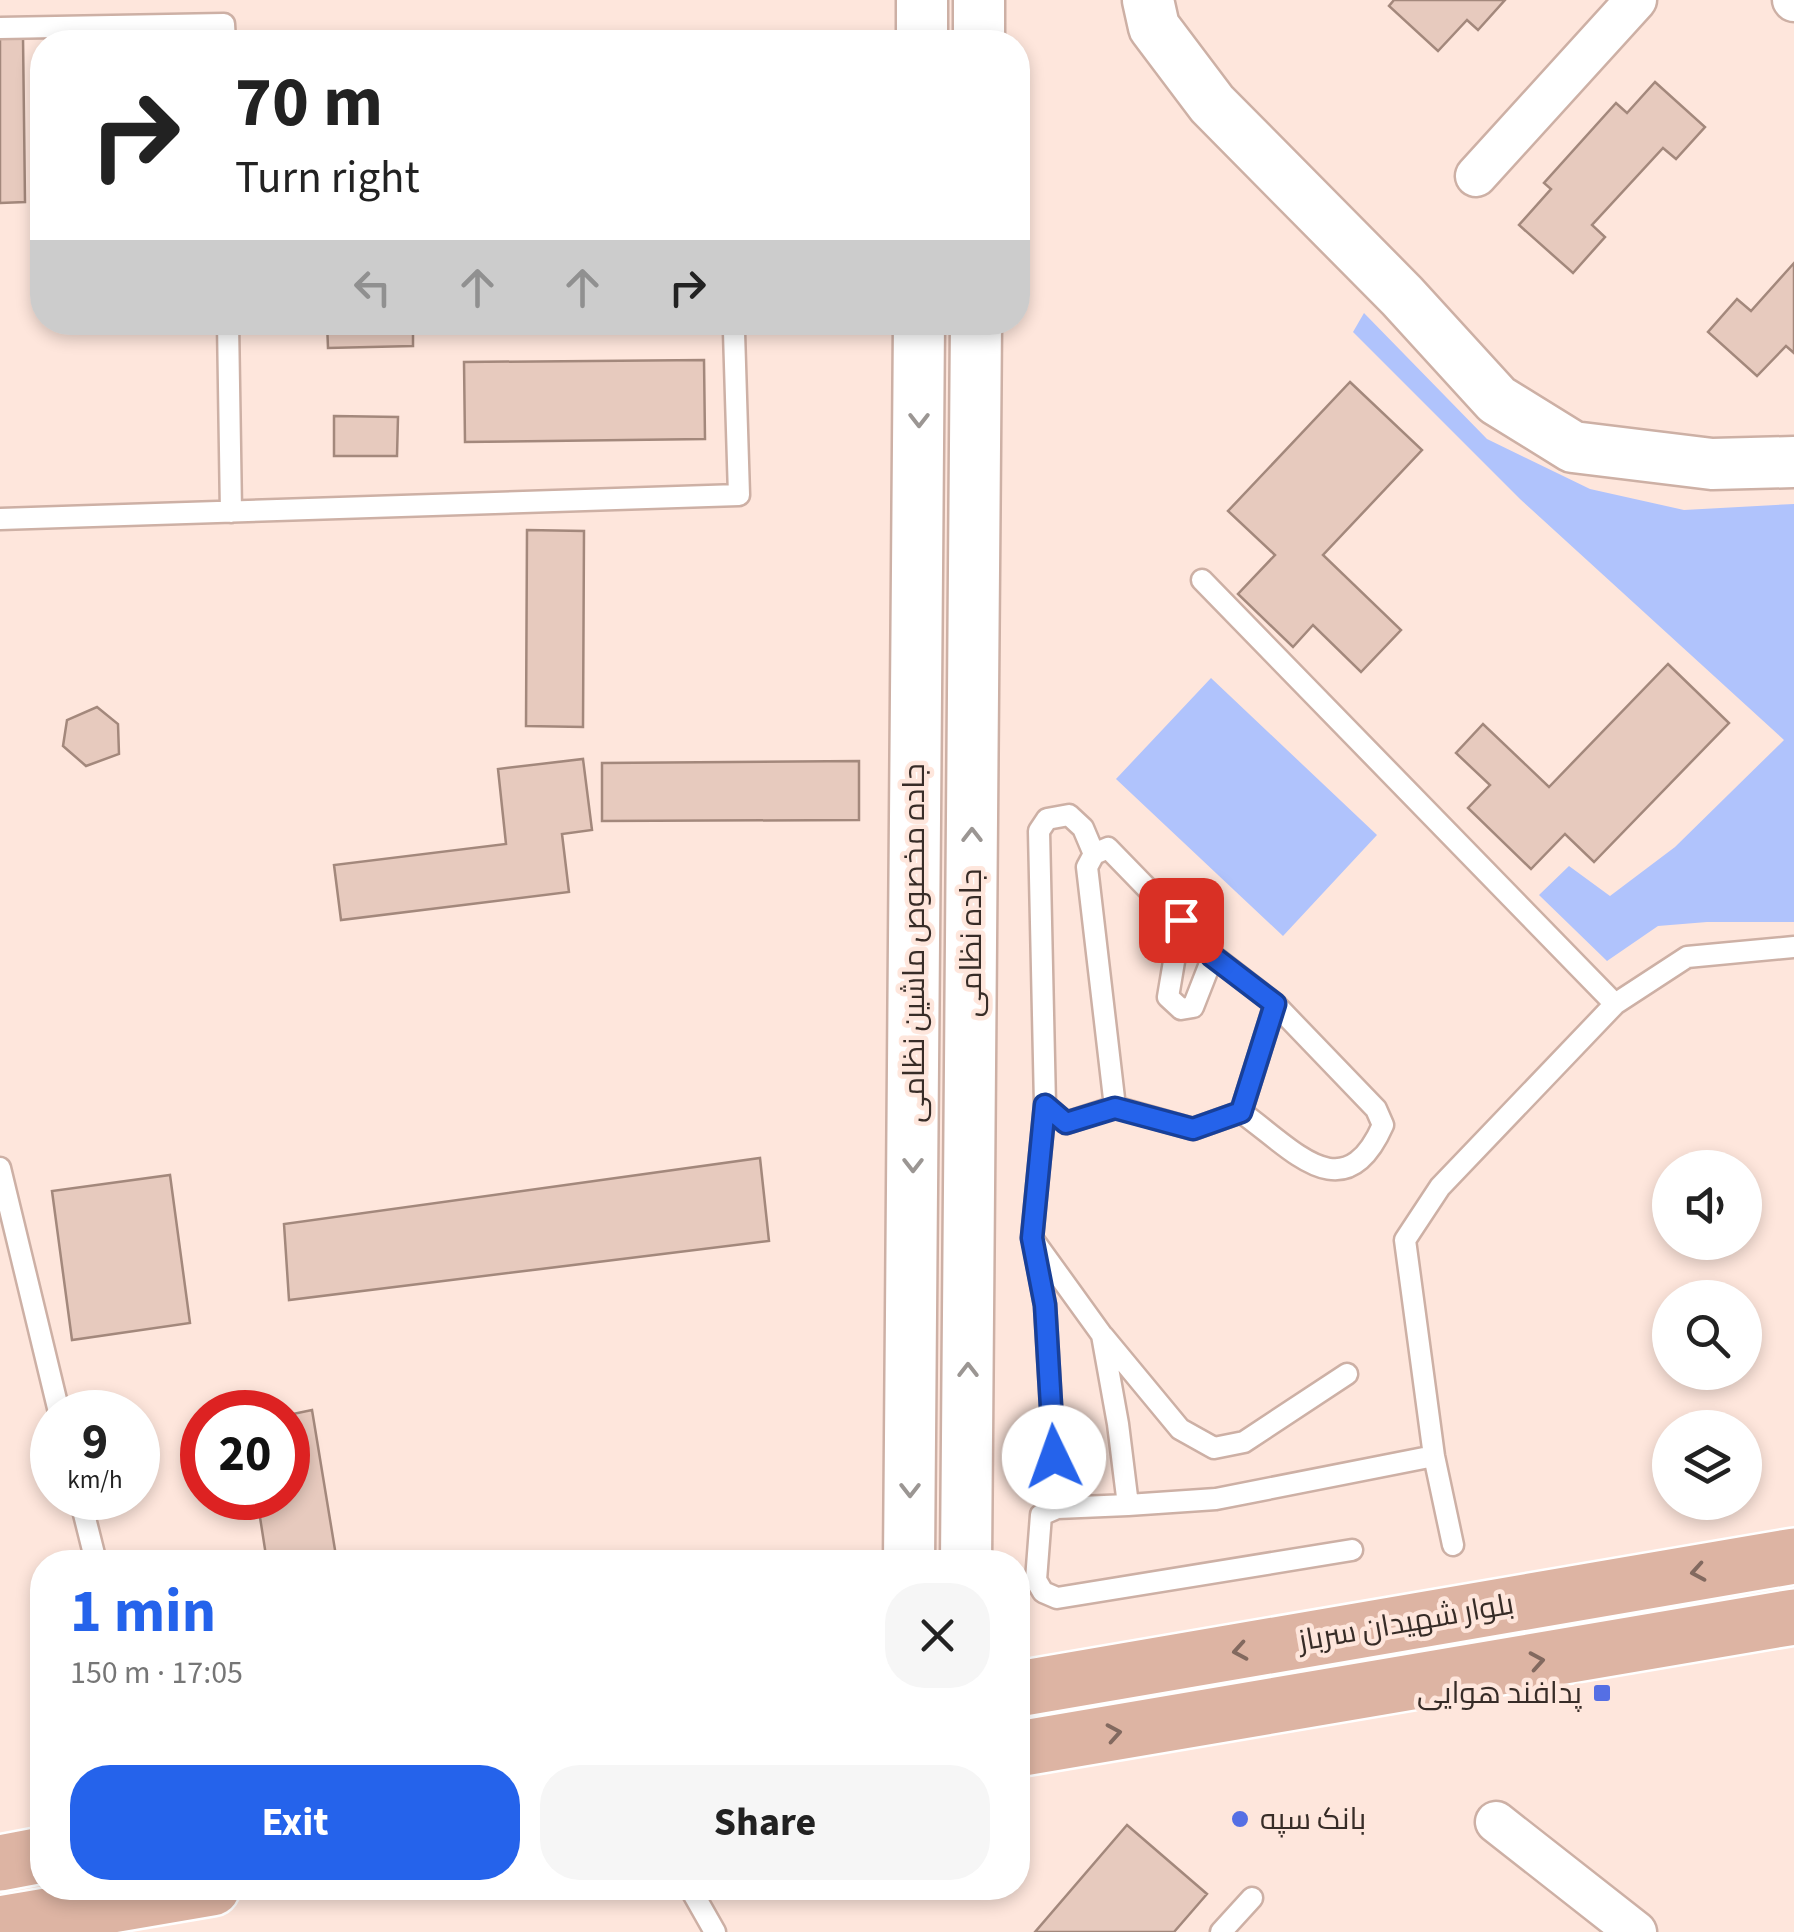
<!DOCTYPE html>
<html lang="en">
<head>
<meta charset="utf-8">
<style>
	body { margin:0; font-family:"Source Sans 3",Cairo,sans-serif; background:#f6f6f6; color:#222; height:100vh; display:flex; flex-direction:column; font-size:38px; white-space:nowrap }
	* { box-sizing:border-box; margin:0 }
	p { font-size:32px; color:#767676 }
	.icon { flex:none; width:55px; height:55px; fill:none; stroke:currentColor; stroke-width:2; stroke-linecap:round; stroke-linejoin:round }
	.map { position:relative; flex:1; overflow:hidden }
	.drawer { position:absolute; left:30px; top:1550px; width:1000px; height:350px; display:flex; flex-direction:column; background:#fff; border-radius:40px; box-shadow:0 5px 15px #0003 }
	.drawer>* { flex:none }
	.top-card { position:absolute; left:30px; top:30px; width:1000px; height:305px; border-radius:40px; box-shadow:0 5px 15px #0003; background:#fff; color:#222; overflow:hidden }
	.controls { position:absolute; left:1652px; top:1150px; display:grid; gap:20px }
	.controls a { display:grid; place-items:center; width:110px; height:110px; border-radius:50%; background:#fff; box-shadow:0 5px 15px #0003; font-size:50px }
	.speed { position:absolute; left:30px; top:1390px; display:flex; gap:20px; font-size:50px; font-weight:700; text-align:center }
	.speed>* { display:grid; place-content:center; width:130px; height:130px; border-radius:50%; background:#fff; box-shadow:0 5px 15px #0003; line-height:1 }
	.speed small { font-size:25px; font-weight:400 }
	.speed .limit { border:15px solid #d22; background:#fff; color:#111 }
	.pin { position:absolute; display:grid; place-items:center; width:85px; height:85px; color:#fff; margin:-42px; border-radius:20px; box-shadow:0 5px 15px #0006 }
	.me { position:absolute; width:110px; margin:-55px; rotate:357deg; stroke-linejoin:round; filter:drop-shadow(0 0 8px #0008) }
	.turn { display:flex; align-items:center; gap:35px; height:210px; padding:0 40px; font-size:45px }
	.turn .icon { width:130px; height:130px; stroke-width:2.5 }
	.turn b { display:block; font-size:70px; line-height:85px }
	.lanes { display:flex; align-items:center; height:95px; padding:0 40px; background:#0003; justify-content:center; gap:50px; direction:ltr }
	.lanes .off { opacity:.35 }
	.round { display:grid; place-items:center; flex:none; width:105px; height:105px; border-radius:40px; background:#f6f6f6 }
	.headline { display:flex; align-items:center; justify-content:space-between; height:170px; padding:0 40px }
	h1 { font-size:60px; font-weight:700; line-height:75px; color:#2563eb }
	.primary-button { display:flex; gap:20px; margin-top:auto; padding:20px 40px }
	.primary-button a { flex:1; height:115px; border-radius:40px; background:#2563eb; color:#fff; font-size:40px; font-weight:700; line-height:115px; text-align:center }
	.primary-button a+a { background:#f6f6f6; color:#222 }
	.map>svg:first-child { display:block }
</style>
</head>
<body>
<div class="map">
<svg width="1794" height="1932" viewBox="0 0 1794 1932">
	<rect width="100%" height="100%" fill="#fee6dc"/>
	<path fill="#b0c3fc" d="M 1364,313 L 1487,439 L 1590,489 L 1684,510 L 1794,504 L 1794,922 L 1707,922 L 1658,926 L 1607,961 L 1539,895 L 1569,866 L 1610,896 L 1675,847 L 1784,740 L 1520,499 L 1353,332 Z
		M 1211,678 L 1377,835 L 1283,936 L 1116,779 Z"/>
	<path fill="#e7cabe" stroke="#a3887c" stroke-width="2.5" d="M 1394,0 L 1505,0 L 1478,30 L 1467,20 L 1438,51 L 1389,6 Z
		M 23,37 L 25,202 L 0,203 L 0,38 Z
		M 1655,82 L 1705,127 L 1676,159 L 1663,148 L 1592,225 L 1605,237 L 1573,273 L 1519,225 L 1551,189 L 1544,183 L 1616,103 L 1627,113 Z
		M 1794,263 L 1794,353 L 1786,346 L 1757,376 L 1708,332 L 1737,299 L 1751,311 Z
		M 327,322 L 413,322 L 413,346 L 328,348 Z
		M 704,360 L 705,439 L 465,442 L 464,362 Z
		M 1350,382 L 1422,450 L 1323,555 L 1401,630 L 1361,672 L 1313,625 L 1293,647 L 1238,594 L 1275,555 L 1228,511 Z
		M 334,416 L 398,417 L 397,456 L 334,456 Z
		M 527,530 L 584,531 L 583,727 L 526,726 Z
		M 1668,664 L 1729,723 L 1594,862 L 1565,834 L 1531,869 L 1468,808 L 1490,785 L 1456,753 L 1483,724 L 1549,787 Z
		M 97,707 L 118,724 L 119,754 L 86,766 L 63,746 L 67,720 Z
		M 583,759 L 592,830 L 562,834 L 569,892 L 341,920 L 334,865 L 506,844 L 498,769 Z
		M 859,761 L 859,820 L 602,821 L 602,763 Z
		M 760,1158 L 769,1241 L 289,1300 L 284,1224 Z
		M 170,1175 L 190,1323 L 72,1340 L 52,1191 Z
		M 312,1410 L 337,1562 L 267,1562 L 257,1498 L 288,1498 L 288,1415 Z
		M 1127,1825 L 1207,1894 L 1174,1932 L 1035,1932 Z"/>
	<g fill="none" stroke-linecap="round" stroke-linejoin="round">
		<g stroke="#cdb0a5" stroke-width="25">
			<path id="service" d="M 0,28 L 224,24 L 225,42
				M 228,322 L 231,512
				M 0,519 L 739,495 L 734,332
				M 1202,580 L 1615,1004
				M 1094,854 L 1083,828 L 1069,815 L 1047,819 L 1039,831 L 1045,1105 L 1066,1123 L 1115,1107 L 1193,1129 L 1241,1112 C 1293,1149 1344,1213 1383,1125 L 1376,1109 L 1275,1004 L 1213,956 L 1108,848 L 1094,854 L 1087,867 L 1115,1107
				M 1181,920 L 1168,997 L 1181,1009 L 1193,1007 L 1213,956
				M 1045,1105 L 1032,1238 L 1102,1335 L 1118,1424 L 1128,1505 L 1216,1499 L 1434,1456
				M 1241,1112 L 1275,1004
				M 0,1168 L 59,1412
				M 1034,1246 L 1045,1305 L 1057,1508
				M 1103,1336 L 1180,1429 L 1214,1448 L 1244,1442 L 1347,1374
				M 80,1498 L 96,1562
				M 1128,1505 L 1057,1508 L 1041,1515 L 1036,1580 L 1043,1592 L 1057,1598 L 1352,1550
				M 1453,1545 L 1434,1456 L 1405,1240 L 1440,1187 L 1615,1004 L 1687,957 L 1794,947
				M 690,1888 L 715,1932
				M 1221,1932 L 1252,1898"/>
		</g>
		<g stroke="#cdb0a5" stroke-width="45">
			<path id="minor" d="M 1793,0 L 1794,1
				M 1476,176 L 1636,0
				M 1496,1822 L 1636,1932"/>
		</g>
		<g stroke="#cdb0a5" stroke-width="55">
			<path id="tertiary" d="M 1148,0 L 1154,27 L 1212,104 L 1402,296 L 1497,400 L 1573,447 L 1712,464 L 1794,462
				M 922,42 L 922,0
				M 979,42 L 979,0
				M 909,1562 L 919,322
				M 966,1562 L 976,322"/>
		</g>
		<g stroke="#fff" stroke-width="60">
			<path id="primary" d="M 1018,1689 L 1794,1556
				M 1018,1749 L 1794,1617
				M 0,1863 L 42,1855
				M 0,1924 L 212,1888"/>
		</g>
		<use href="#service" stroke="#fff" stroke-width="20"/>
		<use href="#minor" stroke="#fff" stroke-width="40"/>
		<use href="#tertiary" stroke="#fff" stroke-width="50"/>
		<use href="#primary" stroke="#ddb4a3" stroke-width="55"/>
	</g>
	<defs><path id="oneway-chevron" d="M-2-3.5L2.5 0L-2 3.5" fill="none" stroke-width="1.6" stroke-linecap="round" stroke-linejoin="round" transform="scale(2.5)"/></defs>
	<g stroke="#9b9693">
		<use href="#oneway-chevron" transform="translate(919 420) rotate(90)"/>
		<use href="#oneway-chevron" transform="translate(972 835) rotate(-90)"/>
		<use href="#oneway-chevron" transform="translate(913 1165) rotate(90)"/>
		<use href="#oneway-chevron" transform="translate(968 1370) rotate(-90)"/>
		<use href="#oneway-chevron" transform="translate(910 1490) rotate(90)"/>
	</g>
	<g stroke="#82695f">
		<use href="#oneway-chevron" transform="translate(1698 1572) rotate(170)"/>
		<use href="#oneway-chevron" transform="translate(1240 1651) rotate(170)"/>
		<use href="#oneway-chevron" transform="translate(1537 1661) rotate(-10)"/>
		<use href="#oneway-chevron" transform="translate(1114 1733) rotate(-10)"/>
	</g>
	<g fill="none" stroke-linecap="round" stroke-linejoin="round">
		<g stroke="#184099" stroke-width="25">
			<path id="route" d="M 1054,1457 L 1045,1305 L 1032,1238 L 1045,1105 L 1066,1123 L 1115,1108 L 1193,1129 L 1241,1112 L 1275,1004 L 1212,956 L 1181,920"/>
		</g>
		<use href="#route" stroke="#2563eb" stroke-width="18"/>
	</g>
	<g fill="#556fe4" stroke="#fee6dc" stroke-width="4">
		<rect x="1592" y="1683" width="20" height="20" rx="5"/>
		<circle cx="1240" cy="1819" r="10"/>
	</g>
	<g text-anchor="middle" stroke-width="9" stroke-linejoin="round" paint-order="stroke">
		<g font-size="30" fill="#372c27" stroke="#fee6dc">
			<text transform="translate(914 943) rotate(-90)" y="10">جاده مخصوص ماشین نظامی</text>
			<text transform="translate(971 943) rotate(-90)" y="10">جاده نظامی</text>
			<text transform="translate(1406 1622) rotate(-10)" y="10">بلوار شهیدان سرباز</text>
		</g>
		<g font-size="30" fill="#372c27" stroke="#fee6dc" text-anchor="end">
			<text x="1582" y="1703">پدافند هوایی</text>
			<text x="1260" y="1829" text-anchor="start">بانک سپه</text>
		</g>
	</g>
</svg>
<div class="controls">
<a><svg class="icon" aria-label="sound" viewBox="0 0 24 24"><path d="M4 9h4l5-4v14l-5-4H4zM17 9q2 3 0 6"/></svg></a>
<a><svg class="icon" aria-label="search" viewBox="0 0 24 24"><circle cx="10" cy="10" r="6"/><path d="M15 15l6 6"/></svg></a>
<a><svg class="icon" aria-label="layers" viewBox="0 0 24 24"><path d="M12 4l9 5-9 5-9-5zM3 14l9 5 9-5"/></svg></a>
</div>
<div class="speed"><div>9<small>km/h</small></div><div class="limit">20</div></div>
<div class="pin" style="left:1181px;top:920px;background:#d93025"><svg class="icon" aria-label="arrive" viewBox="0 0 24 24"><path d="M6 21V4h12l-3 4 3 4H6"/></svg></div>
<svg class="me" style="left:1054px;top:1457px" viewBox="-20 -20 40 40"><circle r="19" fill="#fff"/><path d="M0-13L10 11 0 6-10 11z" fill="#2563eb"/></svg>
<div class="top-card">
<div class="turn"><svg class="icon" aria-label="right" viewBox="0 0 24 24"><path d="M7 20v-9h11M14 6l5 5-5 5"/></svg><div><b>70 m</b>Turn right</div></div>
<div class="lanes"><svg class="icon off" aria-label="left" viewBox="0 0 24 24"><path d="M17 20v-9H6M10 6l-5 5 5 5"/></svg><svg class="icon off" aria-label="ahead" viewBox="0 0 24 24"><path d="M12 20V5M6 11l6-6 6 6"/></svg><svg class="icon off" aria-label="ahead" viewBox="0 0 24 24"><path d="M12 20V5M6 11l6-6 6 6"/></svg><svg class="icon" aria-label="right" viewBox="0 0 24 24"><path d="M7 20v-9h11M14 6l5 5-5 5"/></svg></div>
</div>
<section class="drawer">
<div class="headline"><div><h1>1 min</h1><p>150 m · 17:05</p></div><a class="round"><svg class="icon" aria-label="close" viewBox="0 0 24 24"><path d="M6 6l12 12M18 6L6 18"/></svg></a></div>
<div class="primary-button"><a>Exit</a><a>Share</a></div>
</section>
</div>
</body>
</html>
